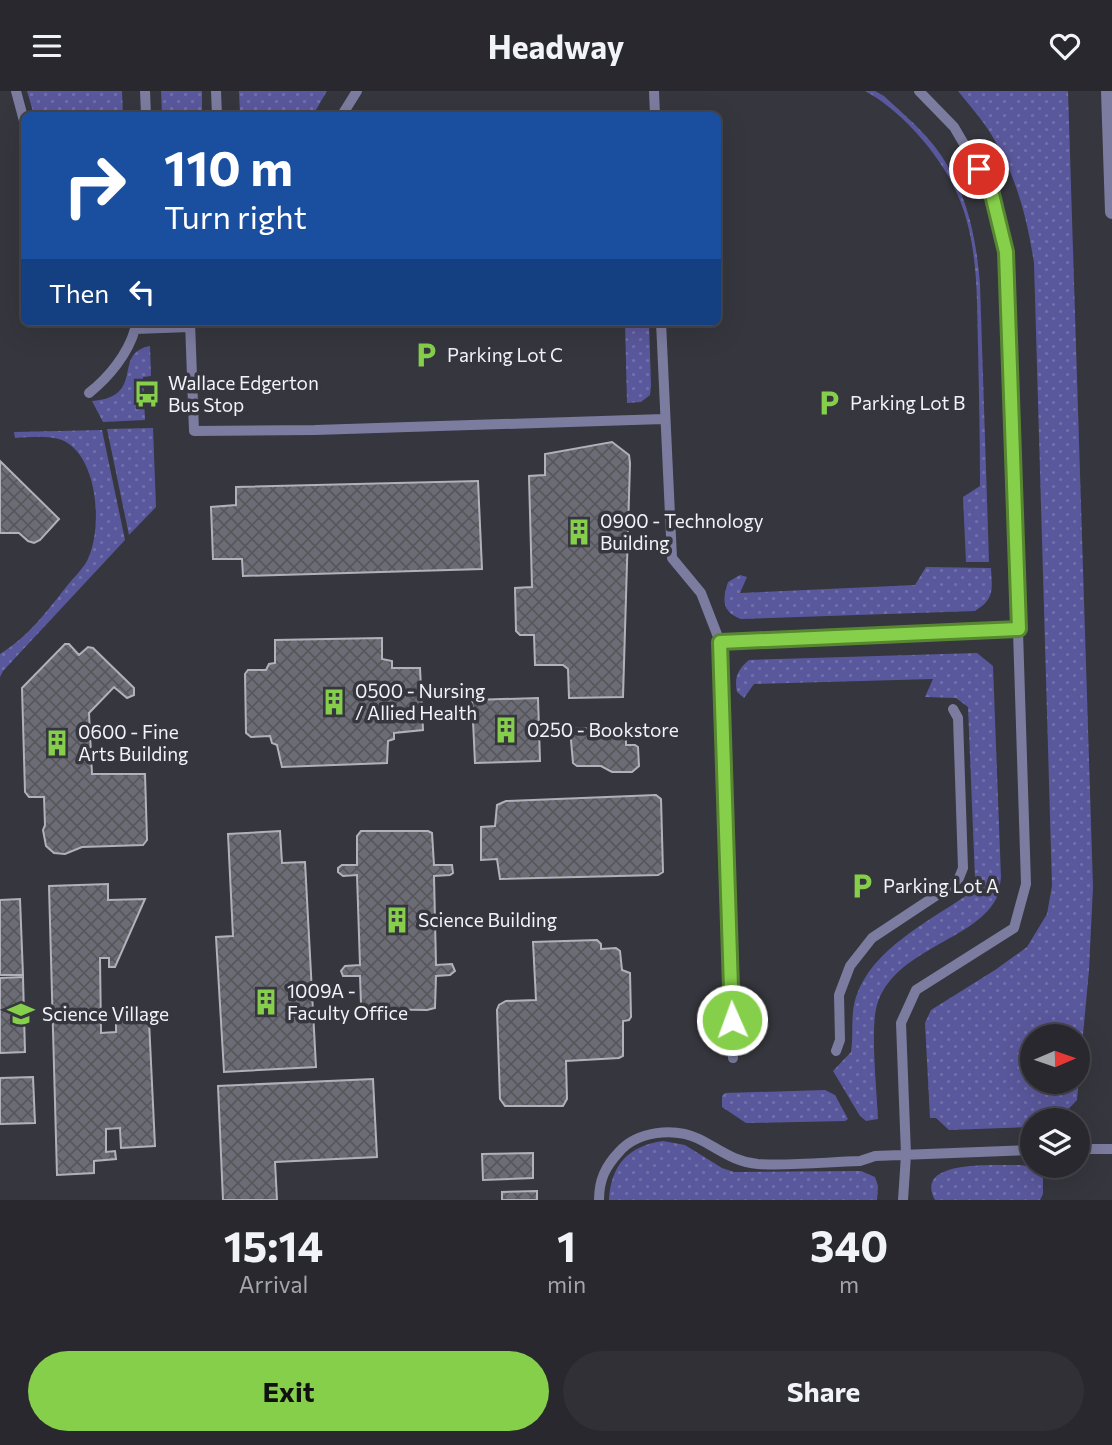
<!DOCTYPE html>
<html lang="en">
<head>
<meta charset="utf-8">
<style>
	body { margin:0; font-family:Commissioner,sans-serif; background:#303036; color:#f1f3f6; height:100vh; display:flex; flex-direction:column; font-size:26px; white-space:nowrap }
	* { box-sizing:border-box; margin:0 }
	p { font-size:23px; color:#a5a6aa }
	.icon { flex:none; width:38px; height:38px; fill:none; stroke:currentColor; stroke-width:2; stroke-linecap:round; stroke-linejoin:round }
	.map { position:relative; height:1109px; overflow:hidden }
	.sheet { display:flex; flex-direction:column; background:#28282e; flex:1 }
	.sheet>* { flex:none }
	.banner { position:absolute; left:21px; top:21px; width:700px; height:214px; border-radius:10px; box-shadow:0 7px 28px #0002,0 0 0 2px #44444a; background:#1a4fa0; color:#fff; overflow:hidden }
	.needle { width:46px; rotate:88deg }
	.fabs { position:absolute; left:1020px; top:933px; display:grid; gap:14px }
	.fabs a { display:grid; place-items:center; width:70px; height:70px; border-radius:50%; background:#28282e; box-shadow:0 7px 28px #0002,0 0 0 2px #44444a; font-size:35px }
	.pin { position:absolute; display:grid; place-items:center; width:60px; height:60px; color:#fff; margin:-30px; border:4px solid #fff; border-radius:50%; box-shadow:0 2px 7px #0007 }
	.me { position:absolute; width:77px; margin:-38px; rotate:358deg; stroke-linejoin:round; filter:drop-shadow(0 0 5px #0008) }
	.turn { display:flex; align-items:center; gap:24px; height:147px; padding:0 28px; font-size:32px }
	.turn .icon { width:91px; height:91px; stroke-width:2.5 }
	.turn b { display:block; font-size:49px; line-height:60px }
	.then { display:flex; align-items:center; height:66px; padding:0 28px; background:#0003; gap:14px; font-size:26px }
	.eta { display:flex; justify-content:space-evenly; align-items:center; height:119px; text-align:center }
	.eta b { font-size:42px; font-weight:700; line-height:49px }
	.primary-button { display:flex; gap:14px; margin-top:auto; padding:14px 28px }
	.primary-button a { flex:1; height:80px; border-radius:42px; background:#86cf4b; color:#111; font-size:28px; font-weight:700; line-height:80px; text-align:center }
	.primary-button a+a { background:#303036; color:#f1f3f6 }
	header { display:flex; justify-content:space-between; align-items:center; height:91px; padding:0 28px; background:#28282e; font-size:32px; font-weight:700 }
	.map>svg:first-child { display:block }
</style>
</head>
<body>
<header><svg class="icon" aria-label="menu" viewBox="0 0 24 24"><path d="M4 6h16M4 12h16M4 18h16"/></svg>Headway<svg class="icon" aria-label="heart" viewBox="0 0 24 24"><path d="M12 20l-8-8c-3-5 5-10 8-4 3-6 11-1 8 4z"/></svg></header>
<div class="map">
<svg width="1112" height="1109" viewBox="0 0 1112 1109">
	<defs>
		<pattern id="grass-dots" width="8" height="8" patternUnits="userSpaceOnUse" patternTransform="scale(1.75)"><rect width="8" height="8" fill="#5a589c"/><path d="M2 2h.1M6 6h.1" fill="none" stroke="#7270ab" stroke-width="1.8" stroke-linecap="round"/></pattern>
		<pattern id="building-cross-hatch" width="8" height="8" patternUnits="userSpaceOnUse" patternTransform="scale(1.75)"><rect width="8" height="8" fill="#6b6c75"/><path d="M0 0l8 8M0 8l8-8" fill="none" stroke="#57575b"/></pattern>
	</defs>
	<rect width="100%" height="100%" fill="#36363e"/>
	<path fill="url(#grass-dots)" fill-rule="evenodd" d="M 27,0 L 122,0 L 123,24 L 34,24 Z
		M 161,0 L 202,0 L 202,24 L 162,24 Z
		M 239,0 L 327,0 L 313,24 L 240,24 Z
		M 865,0 L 875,0 L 884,5 C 900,20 918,35 931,51 C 965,92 976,142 980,193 L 989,471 L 966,471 L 963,406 L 980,395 C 980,348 979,302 978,255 C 977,207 978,157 961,112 C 946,70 904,21 865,0 Z
		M 958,0 L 1068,0 L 1093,796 L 1089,879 L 1077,1009 L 1058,1029 L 1032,1029 L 1032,1036 L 949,1039 L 936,1027 L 930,1027 L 925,932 L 931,919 L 995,879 L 1027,856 L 1047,823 L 1052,795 L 1034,172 C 1027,126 1016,84 991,43 C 982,28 969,14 958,0 ZM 1032,945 L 1078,945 L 1078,990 L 1032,990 Z
		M 625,231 L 649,231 L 651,295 L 650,304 L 641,311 L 627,312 Z
		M 150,255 L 151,285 L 143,286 L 145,329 L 103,331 L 92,310 C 147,306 111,262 150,255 Z
		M 153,337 L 156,416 L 129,444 L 107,338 Z
		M 102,339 L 125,449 L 3,580 L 0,586 L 0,563 C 29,545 46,521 67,495 C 73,487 82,479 87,470 C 103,439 99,365 62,349 C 49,344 29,346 15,347 L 14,341 Z
		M 926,476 L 991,477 C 992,498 995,508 975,520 L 741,528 C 722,521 722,509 728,491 L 740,484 L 747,486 L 740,502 L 915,494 Z
		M 977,562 L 993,575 L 1001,787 C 1000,793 999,802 996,808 C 974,850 894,858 877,914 C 870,937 877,1000 878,1028 L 866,1030 L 860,1025 L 833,980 L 851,961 C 854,942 850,925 856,906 C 872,858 928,831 967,804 L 973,797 L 975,787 L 968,616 L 956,607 L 925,606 L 933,588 L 754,593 L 744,607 L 737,601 C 734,586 738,578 749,569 Z
		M 825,999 L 835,1004 L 848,1028 L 845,1030 L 746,1032 L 722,1016 L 722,1005 L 725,1002 Z
		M 663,1050 L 685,1054 L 722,1077 L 734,1081 L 861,1080 L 875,1086 L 878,1095 L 877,1109 L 609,1109 C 611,1074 628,1055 663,1050 Z
		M 1020,1074 L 1033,1076 L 1043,1087 L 1043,1103 L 1040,1109 L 935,1109 C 912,1067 1000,1075 1020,1074 Z"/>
	<path fill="url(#building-cross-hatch)" stroke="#b1b1bb" stroke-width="2" d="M 612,351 L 629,364 L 630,372 L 623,606 L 569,607 L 568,578 L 563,574 L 535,574 L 534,544 L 520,544 L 516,540 L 515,497 L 532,496 L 529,385 L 545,384 L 545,363 Z
		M 0,370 L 59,428 L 40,449 L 34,452 L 28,450 L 19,442 L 0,442 Z
		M 478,390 L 482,478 L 243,485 L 242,468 L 213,468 L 211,416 L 236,414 L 236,396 Z
		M 382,547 L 382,568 L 392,570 L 392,577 L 420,577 L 423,639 L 394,642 L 394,648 L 388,650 L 387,672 L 282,676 L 277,654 L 272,652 L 270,645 L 251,646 L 246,642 L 245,583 L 248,579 L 266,579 L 269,573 L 275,572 L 275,549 Z
		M 65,553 L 69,553 L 79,564 L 88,556 L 93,557 L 134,597 L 134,604 L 127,607 L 114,596 L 89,622 L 92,683 L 145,683 L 147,749 L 143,754 L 82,756 L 65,763 L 54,762 L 46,755 L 43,739 L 45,734 L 44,706 L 29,706 L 25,701 L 22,597 Z
		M 538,607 L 540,670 L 475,672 L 472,609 Z
		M 626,636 L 626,654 L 635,654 L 638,656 L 639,675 L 632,681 L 612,681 L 601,675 L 577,675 L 573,672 L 570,638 Z
		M 656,704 L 661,708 L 663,781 L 658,784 L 500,788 L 497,768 L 481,769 L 481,736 L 495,735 L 497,714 L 506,710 Z
		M 280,740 L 282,772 L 305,771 L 316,976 L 224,981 L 216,846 L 233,845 L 228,743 Z
		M 361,740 L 428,740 L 432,742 L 434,774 L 452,774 L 453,782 L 450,784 L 434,785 L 436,874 L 452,873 L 455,880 L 450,884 L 436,885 L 435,917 L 427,919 L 364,918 L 361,913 L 360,885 L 343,885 L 341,880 L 345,875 L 360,874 L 357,784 L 343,785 L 338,781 L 338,777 L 342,774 L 357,774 L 357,745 Z
		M 108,793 L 108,809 L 145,808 L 115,876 L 109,876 L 109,867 L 100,867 L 101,942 L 116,941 L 116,930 L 149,930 L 155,1055 L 121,1057 L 120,1037 L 106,1038 L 106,1061 L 115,1060 L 116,1068 L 94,1070 L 94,1082 L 57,1084 L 49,795 Z
		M 20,808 L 23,884 L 0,884 L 0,809 Z
		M 597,849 L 601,853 L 601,858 L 616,857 L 620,860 L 622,879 L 630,882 L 631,926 L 629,929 L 623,930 L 623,965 L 619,967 L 566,970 L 567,1008 L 563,1015 L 505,1015 L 500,1008 L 497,919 L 499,914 L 506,910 L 536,909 L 533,851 Z
		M 23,886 L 25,961 L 0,962 L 0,887 Z
		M 33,986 L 35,1032 L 0,1033 L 0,987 Z
		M 373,988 L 377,1066 L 275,1071 L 277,1109 L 223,1109 L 218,995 Z
		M 533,1062 L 533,1087 L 483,1089 L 482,1063 Z
		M 537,1100 L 537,1109 L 502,1109 L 502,1101 Z"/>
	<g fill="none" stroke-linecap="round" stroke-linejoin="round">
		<path stroke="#7b7c9f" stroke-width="10" d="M 16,0 L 24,30
			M 145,0 L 146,24
			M 216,0 L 217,24
			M 654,0 L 655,24
			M 342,24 L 357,0
			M 190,231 L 194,340 L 315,339 L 664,328
			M 661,231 L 672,467 L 701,502 L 720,551 L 733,967
			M 89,302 C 109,286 128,263 135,238 L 190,236
			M 720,551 L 1019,538
			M 836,960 L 840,949 L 839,904 L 850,875 L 872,847 L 952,794 L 959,787 L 963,777 L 958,627 L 953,618
			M 1078,1058 L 1112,1058
			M 599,1109 C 599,1089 605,1076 619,1061 C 637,1040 674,1036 699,1048 C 719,1058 734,1071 758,1073 C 791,1075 827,1071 860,1070 L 875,1065 L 1032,1059
			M 903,1109 L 906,1064 L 901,932 L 916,899 L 1014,837 L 1026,793 L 1006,161 L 991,99 L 954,36 L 919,0"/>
		<path stroke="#7b7c9f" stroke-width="14" d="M 1108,0 L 1112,121"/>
	</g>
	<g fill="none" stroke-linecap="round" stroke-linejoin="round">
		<g stroke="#578731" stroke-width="18">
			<path id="route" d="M 732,929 L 720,551 L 1019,538 L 1006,161 L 991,99 L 979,78"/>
		</g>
		<use href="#route" stroke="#86cf4b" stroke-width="12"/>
	</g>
	<defs>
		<g id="parking-bare" transform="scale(2.1)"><path d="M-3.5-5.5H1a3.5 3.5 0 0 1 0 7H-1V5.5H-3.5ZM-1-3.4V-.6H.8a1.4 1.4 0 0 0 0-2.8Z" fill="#86cf4b" stroke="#36363e" stroke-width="2.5" paint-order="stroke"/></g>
		<g id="bus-bare" transform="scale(2.1)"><path d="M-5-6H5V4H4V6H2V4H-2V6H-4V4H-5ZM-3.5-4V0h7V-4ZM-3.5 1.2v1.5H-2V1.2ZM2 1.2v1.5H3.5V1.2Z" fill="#86cf4b" stroke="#36363e" stroke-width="2.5" paint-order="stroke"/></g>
		<g id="building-bare" transform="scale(2.1)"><path d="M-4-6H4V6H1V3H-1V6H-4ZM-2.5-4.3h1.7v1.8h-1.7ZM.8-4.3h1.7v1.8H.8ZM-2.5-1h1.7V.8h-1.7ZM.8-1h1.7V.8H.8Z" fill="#86cf4b" stroke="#36363e" stroke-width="2.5" paint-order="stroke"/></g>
		<g id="university-bare" transform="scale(2.1)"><path d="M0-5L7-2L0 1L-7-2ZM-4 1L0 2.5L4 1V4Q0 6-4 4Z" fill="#86cf4b" stroke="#36363e" stroke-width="2.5" paint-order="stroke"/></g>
	</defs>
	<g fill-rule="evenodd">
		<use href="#parking-bare" x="426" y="264"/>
		<use href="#bus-bare" x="147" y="303"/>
		<use href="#parking-bare" x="829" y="312"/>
		<use href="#building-bare" x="579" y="441"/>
		<use href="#building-bare" x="334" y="611"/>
		<use href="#building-bare" x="506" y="639"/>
		<use href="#building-bare" x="57" y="652"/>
		<use href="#parking-bare" x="862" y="795"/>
		<use href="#building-bare" x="397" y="829"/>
		<use href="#building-bare" x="266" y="911"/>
		<use href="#university-bare" x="21" y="923"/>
	</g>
	<g text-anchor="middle" stroke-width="7" stroke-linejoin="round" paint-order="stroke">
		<g font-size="19" fill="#f2f3f8" stroke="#36363e" text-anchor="start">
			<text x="447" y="271">Parking Lot C</text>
			<text x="168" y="299">Wallace Edgerton<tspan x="168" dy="22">Bus Stop</tspan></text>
			<text x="850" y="319">Parking Lot B</text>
			<text x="600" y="437">0900 - Technology<tspan x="600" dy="22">Building</tspan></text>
			<text x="355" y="607">0500 - Nursing<tspan x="355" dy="22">/ Allied Health</tspan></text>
			<text x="527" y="646">0250 - Bookstore</text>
			<text x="78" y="648">0600 - Fine<tspan x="78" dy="22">Arts Building</tspan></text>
			<text x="883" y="802">Parking Lot A</text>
			<text x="418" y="836">Science Building</text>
			<text x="287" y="907">1009A -<tspan x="287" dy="22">Faculty Office</tspan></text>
			<text x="42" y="930">Science Village</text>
		</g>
	</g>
</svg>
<div class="fabs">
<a><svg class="needle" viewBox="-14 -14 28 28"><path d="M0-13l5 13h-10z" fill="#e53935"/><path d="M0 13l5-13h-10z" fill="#a5a6aa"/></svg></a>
<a><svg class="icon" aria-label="layers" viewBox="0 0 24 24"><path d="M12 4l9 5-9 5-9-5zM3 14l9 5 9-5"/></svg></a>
</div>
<div class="pin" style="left:979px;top:78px;background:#d93025"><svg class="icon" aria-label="arrive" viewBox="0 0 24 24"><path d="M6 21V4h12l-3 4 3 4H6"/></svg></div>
<svg class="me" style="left:732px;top:929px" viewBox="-20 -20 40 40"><circle r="17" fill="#86cf4b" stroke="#fff" stroke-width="3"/><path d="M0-11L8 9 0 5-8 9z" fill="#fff"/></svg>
<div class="banner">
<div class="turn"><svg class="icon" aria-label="right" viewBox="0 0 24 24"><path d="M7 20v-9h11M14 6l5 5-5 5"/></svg><div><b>110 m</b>Turn right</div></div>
<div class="then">Then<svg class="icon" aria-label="left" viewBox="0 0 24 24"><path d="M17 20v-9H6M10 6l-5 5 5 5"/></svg></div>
</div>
</div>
<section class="sheet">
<div class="eta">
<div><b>15:14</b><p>Arrival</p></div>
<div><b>1</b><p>min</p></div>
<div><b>340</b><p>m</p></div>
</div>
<div class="primary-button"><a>Exit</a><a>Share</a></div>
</section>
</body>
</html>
